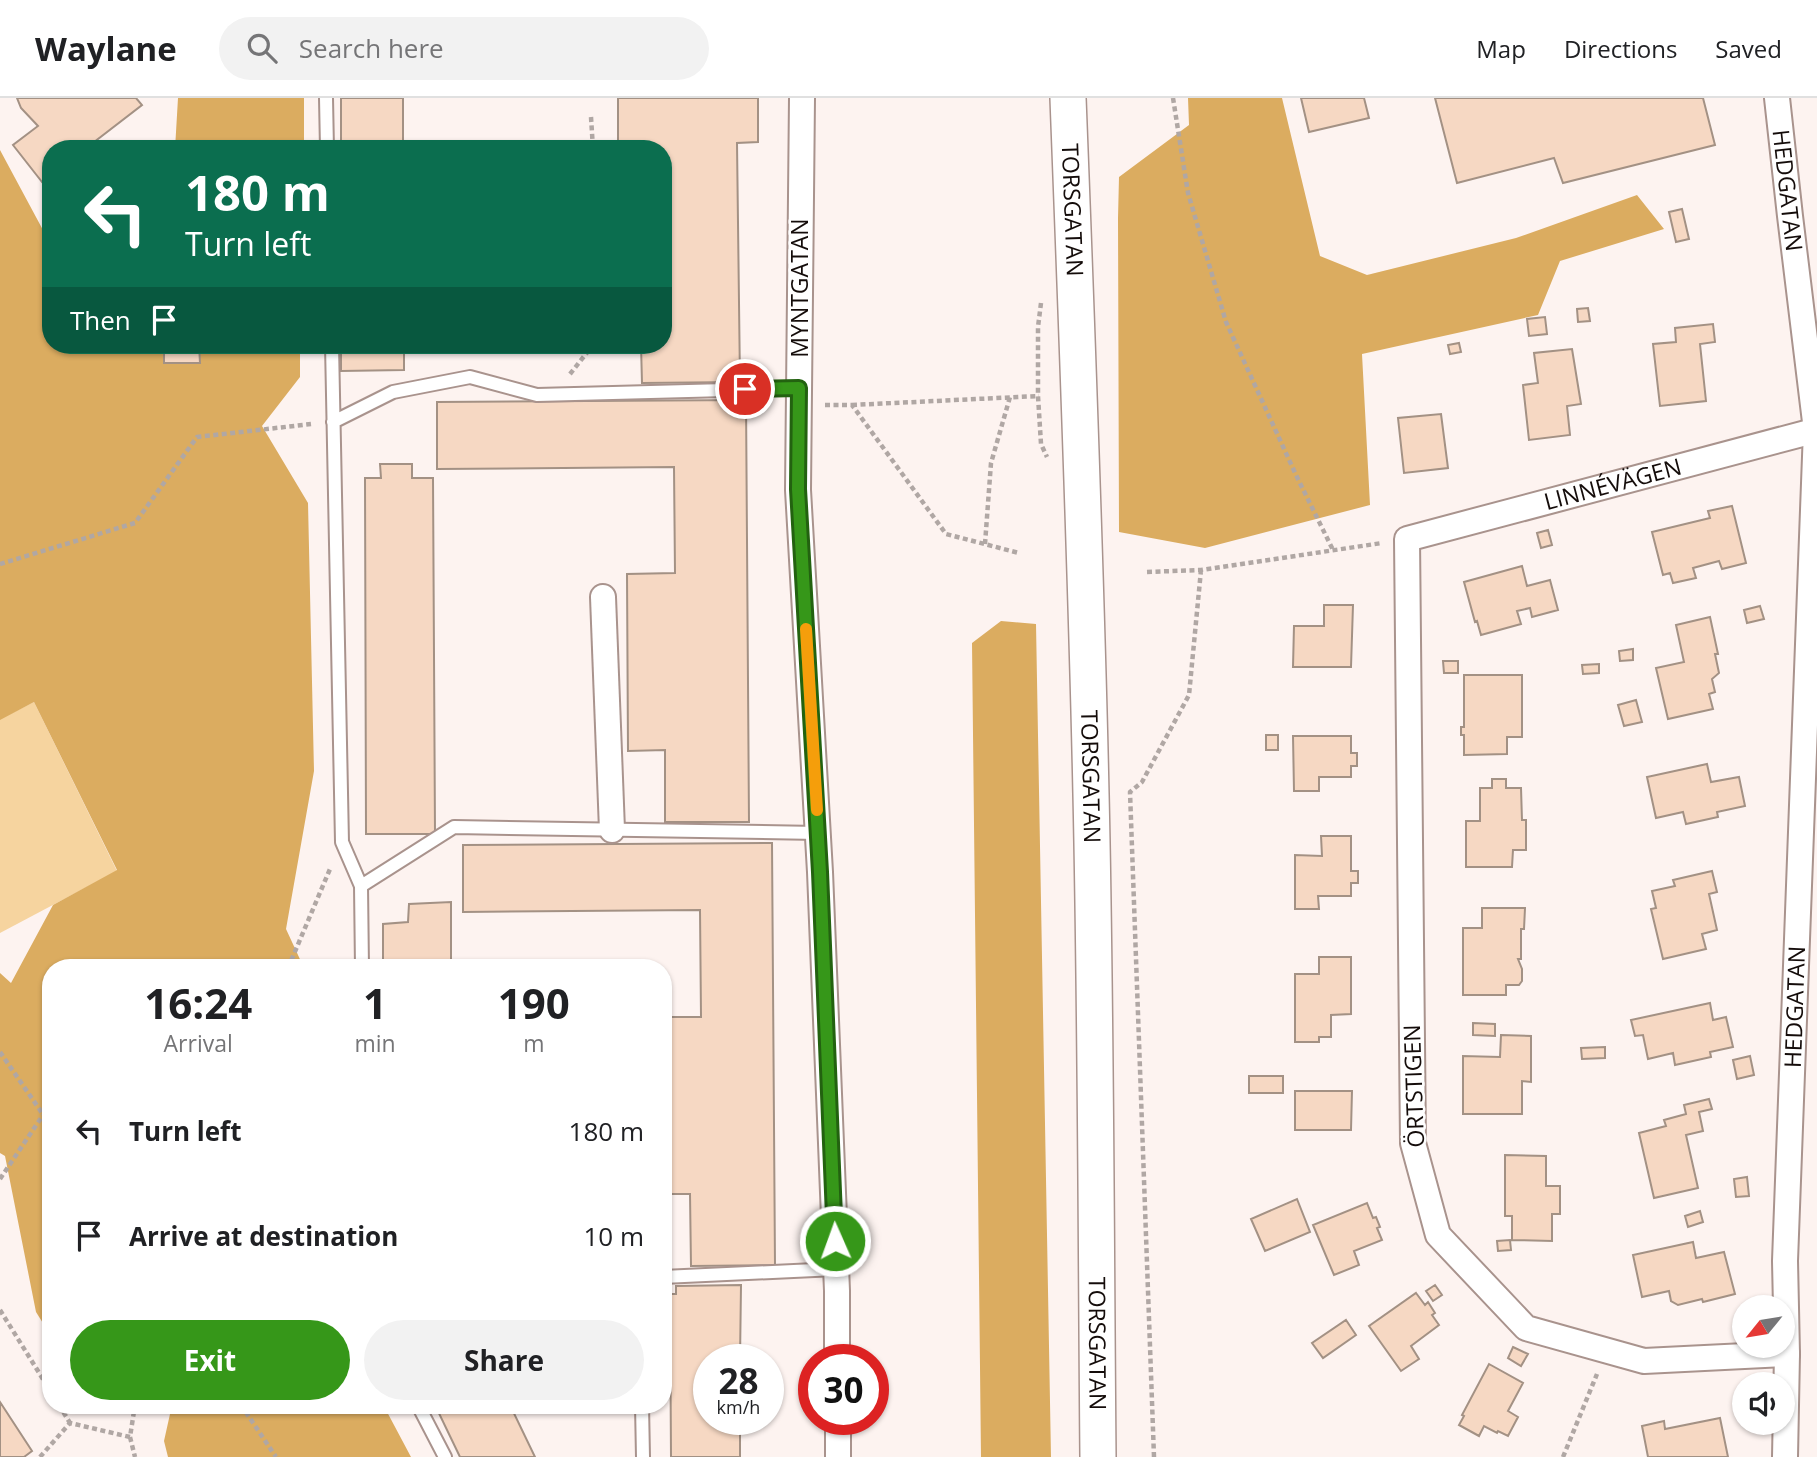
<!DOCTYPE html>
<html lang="en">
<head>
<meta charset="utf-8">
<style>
	body { margin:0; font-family:"Open Sans",sans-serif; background:#f2f2f2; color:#202124; height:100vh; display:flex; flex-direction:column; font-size:26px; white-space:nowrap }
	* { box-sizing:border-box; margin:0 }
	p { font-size:23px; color:#757577 }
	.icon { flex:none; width:38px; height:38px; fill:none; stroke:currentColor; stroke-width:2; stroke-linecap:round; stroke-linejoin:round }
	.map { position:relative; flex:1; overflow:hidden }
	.sheet { position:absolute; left:42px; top:861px; width:630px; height:455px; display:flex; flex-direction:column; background:#fff; border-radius:28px; box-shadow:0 2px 5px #0004 }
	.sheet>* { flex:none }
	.banner { position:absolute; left:42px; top:42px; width:630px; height:214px; border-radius:28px; box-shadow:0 2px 5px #0004; background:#0b6e4f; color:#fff; overflow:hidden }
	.needle { width:46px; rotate:240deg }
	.controls { position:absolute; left:1732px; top:1197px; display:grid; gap:14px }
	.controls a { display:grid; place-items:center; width:63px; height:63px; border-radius:50%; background:#fff; box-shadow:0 2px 5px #0004; font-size:35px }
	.speed { position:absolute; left:693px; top:1246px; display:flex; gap:14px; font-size:35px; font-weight:700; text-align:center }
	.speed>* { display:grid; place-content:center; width:91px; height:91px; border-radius:50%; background:#fff; box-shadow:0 2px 5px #0004; line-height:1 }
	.speed small { font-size:18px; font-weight:400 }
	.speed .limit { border:10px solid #d22; background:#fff; color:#111 }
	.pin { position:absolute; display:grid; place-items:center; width:60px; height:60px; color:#fff; margin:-30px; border:4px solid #fff; border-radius:50%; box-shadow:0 2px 7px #0007 }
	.me { position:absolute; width:77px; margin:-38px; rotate:358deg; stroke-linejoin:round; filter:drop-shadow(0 0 5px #0008) }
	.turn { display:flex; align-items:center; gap:24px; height:147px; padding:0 28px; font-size:32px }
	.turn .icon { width:91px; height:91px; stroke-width:2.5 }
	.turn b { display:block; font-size:49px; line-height:60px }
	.then { display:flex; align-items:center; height:66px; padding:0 28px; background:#0003; gap:14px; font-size:26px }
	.eta { display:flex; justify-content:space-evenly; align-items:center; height:119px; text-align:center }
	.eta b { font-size:42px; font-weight:700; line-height:49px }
	.cta { display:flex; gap:14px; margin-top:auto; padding:14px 28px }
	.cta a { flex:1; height:80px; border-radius:42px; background:#369719; color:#fff; font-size:28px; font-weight:700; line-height:80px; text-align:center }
	.cta a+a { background:#f2f2f2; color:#202124 }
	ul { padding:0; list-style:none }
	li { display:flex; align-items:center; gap:21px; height:105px; padding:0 28px }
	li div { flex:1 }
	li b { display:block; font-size:26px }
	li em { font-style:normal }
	header { display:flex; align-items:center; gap:42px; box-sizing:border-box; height:98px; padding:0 35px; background:#fff; border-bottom:2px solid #e0e0e0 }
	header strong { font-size:33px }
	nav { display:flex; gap:38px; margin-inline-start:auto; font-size:24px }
	.search { width:490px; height:63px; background:#f2f2f2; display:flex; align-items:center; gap:18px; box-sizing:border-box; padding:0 24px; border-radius:38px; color:#757577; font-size:26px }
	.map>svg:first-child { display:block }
</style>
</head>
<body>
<header>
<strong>Waylane</strong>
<div class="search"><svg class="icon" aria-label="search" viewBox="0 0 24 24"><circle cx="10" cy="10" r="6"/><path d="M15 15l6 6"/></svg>Search here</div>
<nav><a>Map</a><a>Directions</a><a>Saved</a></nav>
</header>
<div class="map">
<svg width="1817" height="1359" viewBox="0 0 1817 1359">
	<rect width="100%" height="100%" fill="#fdf3f0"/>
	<path fill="#f6d49f" d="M 34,604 L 117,773 L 0,835 L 0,621 Z"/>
	<path fill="#dbac60" d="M 178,0 L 304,0 L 304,51 L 175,51 Z
		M 1188,0 L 1282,0 L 1320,158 L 1367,177 L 1516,140 L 1637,97 L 1664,131 L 1560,163 L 1538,217 L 1362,256 L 1370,407 L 1205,450 L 1119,434 L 1118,120 L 1119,79 L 1189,27 Z
		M 0,52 L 51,147 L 51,247 L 300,247 L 300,279 L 262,328 L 308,405 L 314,673 L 286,831 L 304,870 L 51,870 L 51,1238 L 36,1214 L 5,1058 L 0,1055 L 0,875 L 11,885 L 53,807 L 117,772 L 34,604 L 0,622 Z
		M 1001,523 L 1036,526 L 1051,1359 L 981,1359 L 972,545 Z
		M 172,1307 L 381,1307 L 386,1312 L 411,1359 L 168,1359 L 164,1343 Z"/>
	<path fill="#f6d8c3" stroke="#a39184" stroke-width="2" d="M 17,0 L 136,0 L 142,7 L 85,51 L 51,51 L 51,78 L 42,84 L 13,47 L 38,28 L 21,10 Z
		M 341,0 L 403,0 L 403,51 L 341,51 Z
		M 618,0 L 758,0 L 758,44 L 737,45 L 740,284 L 642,285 L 641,247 L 663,247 L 663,51 L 618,51 Z
		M 1301,0 L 1364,0 L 1369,20 L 1309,34 Z
		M 1435,0 L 1703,0 L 1715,47 L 1563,85 L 1554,60 L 1457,85 Z
		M 1682,111 L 1689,141 L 1676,144 L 1669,114 Z
		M 1588,210 L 1590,223 L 1578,224 L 1577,211 Z
		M 1545,219 L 1547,236 L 1529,238 L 1527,221 Z
		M 1713,226 L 1715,244 L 1700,246 L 1706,303 L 1660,308 L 1653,246 L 1676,244 L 1675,230 Z
		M 1459,245 L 1461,254 L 1450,256 L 1448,247 Z
		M 164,247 L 199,247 L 200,265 L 164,265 Z
		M 341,247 L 404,247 L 404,272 L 341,273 Z
		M 1572,251 L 1581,306 L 1567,308 L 1570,337 L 1529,342 L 1523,287 L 1538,285 L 1534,255 Z
		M 746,302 L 749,724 L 665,724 L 665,652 L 628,653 L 627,476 L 675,475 L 674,369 L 437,371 L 437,304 Z
		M 1441,316 L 1448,370 L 1404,375 L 1398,320 Z
		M 380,366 L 412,366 L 412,380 L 433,380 L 435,736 L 366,736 L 365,380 L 381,380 Z
		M 1732,408 L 1746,465 L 1722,471 L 1719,463 L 1693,470 L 1696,480 L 1673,485 L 1670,475 L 1663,477 L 1652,434 L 1710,420 L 1708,413 Z
		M 1548,432 L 1552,447 L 1541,450 L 1537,435 Z
		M 1522,468 L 1527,488 L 1550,482 L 1558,512 L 1532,519 L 1530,510 L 1517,513 L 1521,526 L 1481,537 L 1477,523 L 1475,524 L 1464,484 Z
		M 1324,507 L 1353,507 L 1351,569 L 1293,569 L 1294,528 L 1324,528 Z
		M 1760,508 L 1764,521 L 1747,525 L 1744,512 Z
		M 1710,519 L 1718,556 L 1715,556 L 1719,575 L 1712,581 L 1715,594 L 1709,596 L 1713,611 L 1668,621 L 1656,570 L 1684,564 L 1676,527 Z
		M 1633,551 L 1633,562 L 1620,563 L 1619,553 Z
		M 1443,563 L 1458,563 L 1458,575 L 1444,575 Z
		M 1599,566 L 1599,575 L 1583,576 L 1582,567 Z
		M 1464,577 L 1522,577 L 1522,639 L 1507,639 L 1507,656 L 1464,657 L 1464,637 L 1461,637 L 1461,629 L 1464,629 Z
		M 1636,602 L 1642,624 L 1624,628 L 1618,607 Z
		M 1266,637 L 1278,637 L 1278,652 L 1266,652 Z
		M 1293,638 L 1351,638 L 1351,655 L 1357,655 L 1357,668 L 1351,668 L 1351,679 L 1319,679 L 1319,693 L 1294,693 Z
		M 1707,666 L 1711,684 L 1739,679 L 1745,708 L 1717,714 L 1718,719 L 1686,726 L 1683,714 L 1656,720 L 1647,679 Z
		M 1492,681 L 1506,681 L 1506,690 L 1521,690 L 1522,722 L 1526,722 L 1526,752 L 1513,752 L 1512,769 L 1466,769 L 1466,723 L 1480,723 L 1480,690 L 1492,690 Z
		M 1321,738 L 1351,738 L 1351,773 L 1358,773 L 1358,785 L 1351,785 L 1351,798 L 1318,798 L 1319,811 L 1295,811 L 1295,757 L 1322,758 Z
		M 772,745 L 775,1167 L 691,1168 L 690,1096 L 663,1096 L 663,919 L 701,919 L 700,812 L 463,814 L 463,747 Z
		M 1712,773 L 1717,794 L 1709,796 L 1717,832 L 1702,836 L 1706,851 L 1663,861 L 1651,811 L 1656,810 L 1652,793 L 1675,788 L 1673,782 Z
		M 451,804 L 451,870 L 383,870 L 383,826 L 408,824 L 409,806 Z
		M 1482,810 L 1525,810 L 1524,831 L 1521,831 L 1521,861 L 1518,861 L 1522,871 L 1522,883 L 1519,887 L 1506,887 L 1506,897 L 1463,897 L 1463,830 L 1482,830 Z
		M 1319,859 L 1351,859 L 1351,916 L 1331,917 L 1331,939 L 1319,939 L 1319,944 L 1295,944 L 1295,876 L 1319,876 Z
		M 1710,905 L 1713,922 L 1726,919 L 1733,949 L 1710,954 L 1711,959 L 1675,967 L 1673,955 L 1648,961 L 1643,937 L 1635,938 L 1631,922 Z
		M 1473,925 L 1495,926 L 1495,938 L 1473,937 Z
		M 1501,937 L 1531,938 L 1531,984 L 1522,983 L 1522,1016 L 1463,1016 L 1463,958 L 1500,959 Z
		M 1605,949 L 1605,960 L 1582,961 L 1581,950 Z
		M 1750,958 L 1754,977 L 1737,981 L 1733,962 Z
		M 1249,978 L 1283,978 L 1283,995 L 1249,995 Z
		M 1295,993 L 1352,993 L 1351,1032 L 1295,1032 Z
		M 1709,1001 L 1712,1011 L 1699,1014 L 1703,1033 L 1686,1037 L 1698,1090 L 1654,1100 L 1639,1035 L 1666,1028 L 1664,1022 L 1686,1016 L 1684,1007 Z
		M 1505,1057 L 1546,1058 L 1546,1088 L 1560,1088 L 1560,1116 L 1552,1116 L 1552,1143 L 1512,1142 L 1512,1118 L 1505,1118 Z
		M 1747,1079 L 1749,1098 L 1736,1099 L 1734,1081 Z
		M 1297,1101 L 1310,1134 L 1265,1153 L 1251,1121 Z
		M 1367,1105 L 1373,1120 L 1376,1119 L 1380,1129 L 1377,1130 L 1382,1142 L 1354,1153 L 1359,1167 L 1334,1177 L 1313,1127 Z
		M 1700,1113 L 1703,1124 L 1688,1129 L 1685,1118 Z
		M 1510,1142 L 1511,1152 L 1498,1153 L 1497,1143 Z
		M 1693,1144 L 1696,1160 L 1724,1154 L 1735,1196 L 1703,1204 L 1702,1201 L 1678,1207 L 1671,1203 L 1669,1193 L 1642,1199 L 1633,1157 Z
		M 741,1187 L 740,1262 L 709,1262 L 709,1321 L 740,1321 L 740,1359 L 671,1359 L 670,1196 L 676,1196 L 676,1188 Z
		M 1435,1187 L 1442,1197 L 1433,1203 L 1426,1193 Z
		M 1416,1195 L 1425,1207 L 1428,1204 L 1435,1215 L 1432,1217 L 1439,1227 L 1411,1248 L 1419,1261 L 1401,1273 L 1369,1228 Z
		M 1346,1222 L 1356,1237 L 1323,1260 L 1312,1245 Z
		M 1513,1249 L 1528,1256 L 1521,1268 L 1508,1260 Z
		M 1489,1266 L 1523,1285 L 1508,1313 L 1518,1319 L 1508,1338 L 1498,1333 L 1497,1335 L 1484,1328 L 1479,1338 L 1459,1327 L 1464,1318 L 1462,1317 Z
		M 0,1304 L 32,1353 L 24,1359 L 0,1359 Z
		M 435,1307 L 510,1307 L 535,1359 L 460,1359 Z
		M 1720,1320 L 1728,1359 L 1648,1359 L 1642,1328 L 1664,1323 L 1665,1331 Z"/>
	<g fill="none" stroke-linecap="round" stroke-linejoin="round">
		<g stroke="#a9938d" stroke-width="16">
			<path id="lane" d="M 326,0 L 327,51
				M 332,247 L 342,744 L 361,788
				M 333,324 L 393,294 L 470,279 L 537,297 L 799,290
				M 362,870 L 361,788 L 454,729 L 818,735
				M 663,1179 L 836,1171
				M 418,1307 L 445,1359
				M 642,1307 L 643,1359"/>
		</g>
		<g stroke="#a9938d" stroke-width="28">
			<g id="street">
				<path d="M 802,0 L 798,392 L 820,774 L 837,1193 L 837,1262"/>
				<path id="s1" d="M 1777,0 L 1790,118 L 1816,332 L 1785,1163 L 1787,1256 L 1785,1359"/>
				<path d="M 603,499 L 612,732"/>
				<path id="s2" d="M 1787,1256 L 1644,1263 L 1526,1230 L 1438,1137 L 1413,1045 L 1407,441 L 1817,332"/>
				<path d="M 838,1321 L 838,1359"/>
			</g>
		</g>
		<g stroke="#a9938d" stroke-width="38">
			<g id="secondary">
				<path id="s3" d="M 1068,0 C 1077,232 1086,464 1091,696 C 1096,917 1096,1138 1098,1359"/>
			</g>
		</g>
		<path stroke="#b0a7a4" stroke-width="4.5" stroke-dasharray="5 3.5" stroke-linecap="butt" d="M 1173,0 L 1188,95 L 1226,224 L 1296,377 L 1333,452
			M 591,19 L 593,51
			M 1041,205 L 1038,229 L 1038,298 L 1041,346 L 1047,359
			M 570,276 L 593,247
			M 825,307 L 852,307 L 946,436 L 1019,455
			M 852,307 L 1039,298
			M 985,446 L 991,365 L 1010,299
			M 0,466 L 135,425 L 197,339 L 311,326
			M 1147,474 L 1201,472 L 1382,445
			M 288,870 L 330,771
			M 0,954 L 51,1028
			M 0,1081 L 43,1017
			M 0,1212 L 51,1294
			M 59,1307 L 70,1325
			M 241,1307 L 276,1359
			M 130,1339 L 135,1359
			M 40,1359 L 70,1325 L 130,1339 L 135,1307
			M 1154,1359 L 1130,694 L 1142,684 L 1189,597 L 1201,472
			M 1563,1359 L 1597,1276"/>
		<use href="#lane" stroke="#fff" stroke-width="12"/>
		<use href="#street" stroke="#fff" stroke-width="24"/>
		<use href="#secondary" stroke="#fff" stroke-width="35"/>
	</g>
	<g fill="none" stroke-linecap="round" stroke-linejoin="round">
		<g stroke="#236210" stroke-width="18">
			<path id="route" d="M 745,291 L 799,290 L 798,391 L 820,774 L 835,1143"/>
		</g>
		<use href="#route" stroke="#369719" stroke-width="12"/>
		<path stroke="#f59e0b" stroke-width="12" d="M 806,531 L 817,712"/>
	</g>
	<g text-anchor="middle" stroke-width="5" stroke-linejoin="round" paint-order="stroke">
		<g font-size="23" fill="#140c0a" stroke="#fff">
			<text dy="8" stroke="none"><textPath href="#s1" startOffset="93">HEDGATAN</textPath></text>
			<text dy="8" stroke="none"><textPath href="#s3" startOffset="112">TORSGATAN</textPath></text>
			<text transform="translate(800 190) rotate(-90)" y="8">MYNTGATAN</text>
			<text dy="8" stroke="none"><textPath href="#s2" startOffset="1306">LINNÉVÄGEN</textPath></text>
			<text dy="8" stroke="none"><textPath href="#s3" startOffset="679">TORSGATAN</textPath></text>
			<text transform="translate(1795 909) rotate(-88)" y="8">HEDGATAN</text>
			<text transform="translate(1414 988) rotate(-92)" y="8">ÖRTSTIGEN</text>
			<text dy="8" stroke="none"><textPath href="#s3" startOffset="1246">TORSGATAN</textPath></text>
		</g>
	</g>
</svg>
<div class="controls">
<a><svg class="needle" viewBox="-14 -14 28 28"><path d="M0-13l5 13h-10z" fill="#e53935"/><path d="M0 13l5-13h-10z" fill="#757577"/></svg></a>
<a><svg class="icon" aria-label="sound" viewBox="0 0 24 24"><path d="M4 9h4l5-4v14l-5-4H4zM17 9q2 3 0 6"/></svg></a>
</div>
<div class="speed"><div>28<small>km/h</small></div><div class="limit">30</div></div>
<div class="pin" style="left:745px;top:291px;background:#d93025"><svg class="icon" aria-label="arrive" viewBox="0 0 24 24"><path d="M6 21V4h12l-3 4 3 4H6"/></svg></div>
<svg class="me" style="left:835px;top:1143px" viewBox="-20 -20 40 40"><circle r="17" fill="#369719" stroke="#fff" stroke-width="3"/><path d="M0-11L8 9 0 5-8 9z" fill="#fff"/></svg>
<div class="banner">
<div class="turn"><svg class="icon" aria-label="left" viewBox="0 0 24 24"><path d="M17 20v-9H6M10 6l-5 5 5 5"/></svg><div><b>180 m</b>Turn left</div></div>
<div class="then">Then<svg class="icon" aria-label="arrive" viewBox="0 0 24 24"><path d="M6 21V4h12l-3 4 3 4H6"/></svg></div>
</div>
<section class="sheet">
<div class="eta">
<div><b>16:24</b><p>Arrival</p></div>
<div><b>1</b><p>min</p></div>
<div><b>190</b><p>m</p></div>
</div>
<ul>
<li><svg class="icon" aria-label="left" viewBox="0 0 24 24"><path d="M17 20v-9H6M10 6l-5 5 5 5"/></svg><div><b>Turn left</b></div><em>180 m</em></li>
<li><svg class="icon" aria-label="arrive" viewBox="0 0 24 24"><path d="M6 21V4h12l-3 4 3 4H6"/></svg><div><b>Arrive at destination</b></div><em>10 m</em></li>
</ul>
<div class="cta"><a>Exit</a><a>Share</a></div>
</section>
</div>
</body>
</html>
